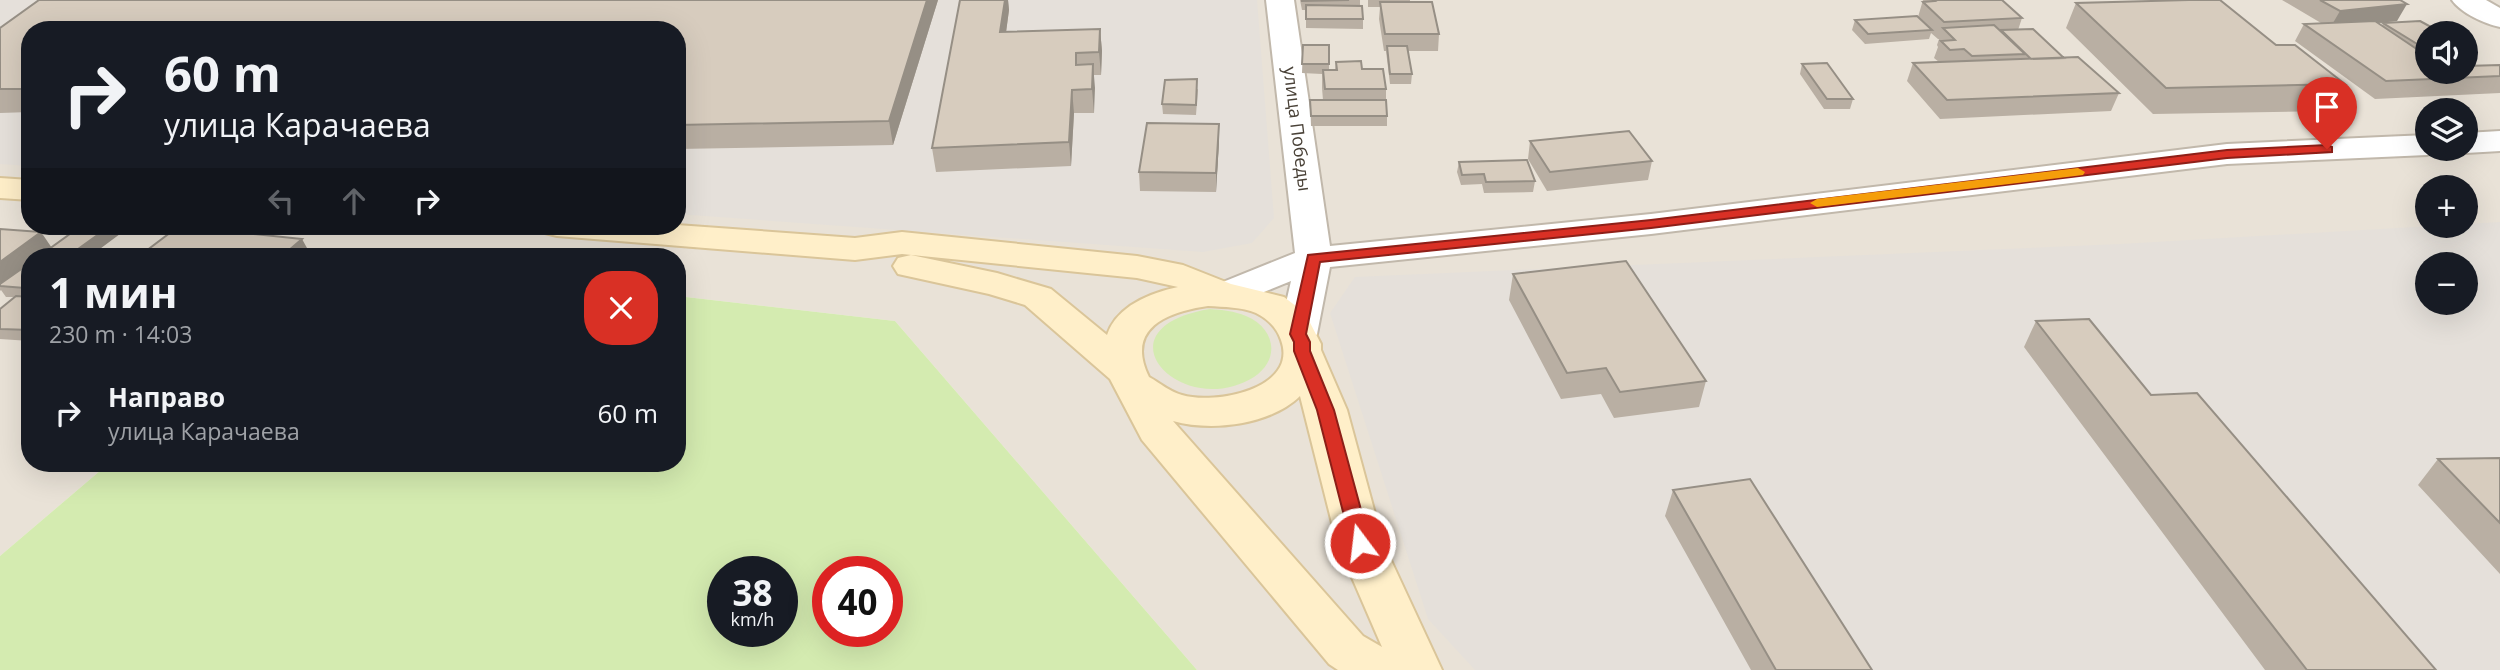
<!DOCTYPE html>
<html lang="ru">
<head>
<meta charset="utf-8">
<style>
	body { margin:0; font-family:"Open Sans",sans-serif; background:#242831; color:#f1f3f6; height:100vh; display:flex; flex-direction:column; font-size:26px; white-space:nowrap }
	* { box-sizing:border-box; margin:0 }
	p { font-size:23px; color:#9ea1a6 }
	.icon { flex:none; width:38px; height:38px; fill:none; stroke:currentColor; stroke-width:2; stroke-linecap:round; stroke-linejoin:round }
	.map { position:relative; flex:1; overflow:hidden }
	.drawer { position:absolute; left:21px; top:248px; width:665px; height:224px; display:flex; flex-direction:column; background:#171b24; border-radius:28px; box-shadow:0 7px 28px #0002 }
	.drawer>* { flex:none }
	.top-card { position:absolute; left:21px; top:21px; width:665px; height:214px; border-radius:28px; box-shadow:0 7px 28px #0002; background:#171b24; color:#f1f3f6; overflow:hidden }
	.fabs { position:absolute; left:2415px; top:21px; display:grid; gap:14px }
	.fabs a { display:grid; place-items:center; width:63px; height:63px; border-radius:50%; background:#171b24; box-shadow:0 7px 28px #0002; font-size:35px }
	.speed { position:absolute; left:707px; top:556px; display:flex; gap:14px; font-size:35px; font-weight:700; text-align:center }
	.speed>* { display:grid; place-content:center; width:91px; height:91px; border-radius:50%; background:#171b24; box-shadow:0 7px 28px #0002; line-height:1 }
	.speed small { font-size:18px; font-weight:400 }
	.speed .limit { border:10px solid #d22; background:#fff; color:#111 }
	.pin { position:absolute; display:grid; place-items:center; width:60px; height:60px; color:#fff; margin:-72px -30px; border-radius:50% 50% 50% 0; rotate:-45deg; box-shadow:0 0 7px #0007 }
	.pin .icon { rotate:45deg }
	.me { position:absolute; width:77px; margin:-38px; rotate:345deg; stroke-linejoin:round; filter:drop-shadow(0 0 5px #0008) }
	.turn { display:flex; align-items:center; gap:24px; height:147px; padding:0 28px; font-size:32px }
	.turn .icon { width:91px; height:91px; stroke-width:2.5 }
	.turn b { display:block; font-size:49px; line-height:60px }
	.lanes { display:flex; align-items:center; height:66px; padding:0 28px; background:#0003; justify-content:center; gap:35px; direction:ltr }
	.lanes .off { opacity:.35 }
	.round { display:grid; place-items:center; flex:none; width:74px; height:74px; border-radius:28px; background:#242831 }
	.overview { display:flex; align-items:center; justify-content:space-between; height:119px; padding:0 28px }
	h1 { font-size:42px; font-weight:700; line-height:52px }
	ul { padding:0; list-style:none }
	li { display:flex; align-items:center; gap:21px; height:91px; padding:0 28px }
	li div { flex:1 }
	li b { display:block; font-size:26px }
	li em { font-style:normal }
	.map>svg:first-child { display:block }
</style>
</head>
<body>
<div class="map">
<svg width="2500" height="670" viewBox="0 0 2500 670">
	<rect width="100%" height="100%" fill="#f5f1e9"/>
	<path fill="#e9e2d7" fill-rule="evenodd" d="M 0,0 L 2500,0 L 2500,670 L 1197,670 L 895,321 L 677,296 L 677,257 L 30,257 L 30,464 L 108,464 L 0,556 ZM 30,30 L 677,30 L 677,226 L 30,226 ZM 2427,33 L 2466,33 L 2466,72 L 2427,72 ZM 2427,110 L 2466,110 L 2466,149 L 2427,149 ZM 2427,187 L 2466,187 L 2466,226 L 2427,226 ZM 2427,264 L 2466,264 L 2466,303 L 2427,303 Z"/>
	<path fill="#e5e0da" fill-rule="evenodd" d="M 0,0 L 1257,0 L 1274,218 L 1252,243 L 1203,252 L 677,214 L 677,30 L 30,30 L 30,166 L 0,164 Z
		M 2500,222 L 2500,670 L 1475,670 L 1428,619 L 1330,313 L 1355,277 L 2120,244 ZM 2427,264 L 2466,264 L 2466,303 L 2427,303 Z"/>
	<path fill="#d4ebb0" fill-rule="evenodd" d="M 677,296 L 895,321 L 1197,670 L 0,670 L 0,556 L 108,464 L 677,464 ZM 723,572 L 782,572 L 782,632 L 723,632 ZM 828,572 L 887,572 L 887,632 L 828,632 Z
		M 1210,309 C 1222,310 1234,311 1246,316 C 1275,328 1281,359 1254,377 C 1181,422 1093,328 1210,309 Z"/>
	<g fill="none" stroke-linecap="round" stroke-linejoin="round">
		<g stroke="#c1b8ab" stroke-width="4">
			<path id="street" d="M 1266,0 L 1294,0 L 1330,246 L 1651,214 L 2227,144 L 2427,135 L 2427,149 L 2440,149 L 2427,155 L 2227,164 L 1651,234 L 1330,267 L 1317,334 L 1312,343 L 1298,346 L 1284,343 L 1279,334 L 1291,281 L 1239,302 L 1226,306 L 1213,302 L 1207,294 L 1213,286 L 1295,253 Z
				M 2452,0 L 2486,0 L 2500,8 L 2500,27 C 2485,24 2461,13 2452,0 Z
				M 2500,131 L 2500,151 L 2466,153 L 2454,149 L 2466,149 L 2466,133 Z"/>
		</g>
		<g stroke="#dac599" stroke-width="4">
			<path id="secondary" d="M 0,178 L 30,180 L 30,200 L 0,198 Z
				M 677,225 L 855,238 L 902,232 L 1137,256 L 1183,265 L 1231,284 L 1284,297 L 1305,313 L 1321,344 L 1321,350 L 1347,410 L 1383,543 L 1442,670 L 1338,670 L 1329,664 L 1142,440 L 1110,379 L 1025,305 L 989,294 L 898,274 L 893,266 L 898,258 L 911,255 L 997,273 L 1051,289 L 1107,335 C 1117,306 1150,293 1178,287 L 1137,278 L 902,254 L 855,260 L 557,236 L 545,233 L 540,226 ZM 1208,306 C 1224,307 1242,307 1256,313 C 1268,319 1277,328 1281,340 C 1299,389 1214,405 1182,395 C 1170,392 1160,383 1149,377 C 1125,328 1167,312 1208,306 ZM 1300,396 L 1337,543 L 1382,647 L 1363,636 L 1173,421 C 1212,432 1270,425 1300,396 Z"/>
		</g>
		<use href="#street" fill="#fff" fill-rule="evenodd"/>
		<use href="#secondary" fill="#ffefc9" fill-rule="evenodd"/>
	</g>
	<path fill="#b9afa3" d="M 39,0 L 938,0 L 893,145 L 677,149 L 677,30 L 30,30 L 30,112 L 0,113 L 0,28 Z
		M 960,0 L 1008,0 L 1009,10 L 1006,32 L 1100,29 L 1102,51 L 1101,75 L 1094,75 L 1094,113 L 1074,113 L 1071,166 L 936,172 L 932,148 Z
		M 1300,0 L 1360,0 L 1360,6 L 1363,19 L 1363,29 L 1306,28 L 1306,10 L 1302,10 Z
		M 1368,0 L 1410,0 L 1410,2 L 1439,34 L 1438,51 L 1408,51 L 1412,74 L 1411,84 L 1390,84 L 1386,51 L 1384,51 L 1379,19 L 1380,7 L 1368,7 Z
		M 1923,0 L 2002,0 L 2022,18 L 2018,30 L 2119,93 L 2111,111 L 1940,119 L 1907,81 L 1913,63 L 1939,62 L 1934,58 L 1938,47 L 1937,45 L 1939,39 L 1938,39 L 1931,33 L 1929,39 L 1865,44 L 1852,30 L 1855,20 L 1918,17 Z
		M 2282,0 L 2400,0 L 2397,21 L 2377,23 L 2382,26 L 2383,23 L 2427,33 L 2427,72 L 2500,65 L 2500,93 L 2375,99 L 2295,41 L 2304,24 L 2321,23 Z
		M 2076,3 L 2276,45 L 2345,84 L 2330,111 L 2153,114 L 2066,28 Z
		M 1303,45 L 1329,45 L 1329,70 L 1335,70 L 1336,62 L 1362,69 L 1386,89 L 1386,100 L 1387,116 L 1387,126 L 1311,126 L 1310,100 L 1323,100 L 1322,88 L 1322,74 L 1302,73 Z
		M 1802,64 L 1853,99 L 1850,109 L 1824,109 L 1800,74 Z
		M 1198,89 L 1196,115 L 1163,114 L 1162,104 Z
		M 1530,141 L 1652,161 L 1648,180 L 1547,191 L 1528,159 Z
		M 1219,142 L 1216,192 L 1140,191 L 1139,172 Z
		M 1459,162 L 1535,181 L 1533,192 L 1484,193 L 1482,184 L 1461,185 L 1457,172 Z
		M 0,229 L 51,247 L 120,234 L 30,257 L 30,341 L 0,339 L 0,309 L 14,297 L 6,297 L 1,290 L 0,291 Z
		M 1513,274 L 1706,381 L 1699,407 L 1614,418 L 1601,394 L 1561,399 L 1509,300 Z
		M 2036,321 L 2151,395 L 2436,670 L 2265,670 L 2024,347 Z
		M 2500,458 L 2500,574 L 2418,485 L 2438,459 Z
		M 1673,490 L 1872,670 L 1751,670 L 1665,516 Z"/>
	<path fill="#968f85" d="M 927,0 L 938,0 L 893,145 L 889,121 Z
		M 1005,0 L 1008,0 L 1009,10 L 1003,55 L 1000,32 Z
		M 2407,4 L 2397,21 L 2330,28 L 2340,11 Z
		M 1100,29 L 1102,51 L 1101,75 L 1099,52 Z
		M 1093,64 L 1095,88 L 1094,113 L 1092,89 Z
		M 1072,90 L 1074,113 L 1071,166 L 1069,142 Z
		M 1219,124 L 1219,142 L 1216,192 L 1216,173 Z
		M 110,226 L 114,226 L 120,234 L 89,257 L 67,257 Z
		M 41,232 L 54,251 L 46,257 L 30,257 L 30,269 L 0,286 L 0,262 Z
		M 302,239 L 312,257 L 281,257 Z
		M 30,285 L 30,295 L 25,288 Z"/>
	<path fill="#d7ccbe" stroke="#968f85" stroke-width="2" d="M 39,0 L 927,0 L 889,121 L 677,125 L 677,30 L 30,30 L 30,89 L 0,89 L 0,28 Z
		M 960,0 L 1005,0 L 1000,32 L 1100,29 L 1099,52 L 1076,53 L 1076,65 L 1093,64 L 1092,89 L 1072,90 L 1069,142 L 932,148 Z
		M 1302,0 L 1349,0 L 1302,1 Z
		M 1932,0 L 2002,0 L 2022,18 L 1944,22 L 1923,2 L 1934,1 Z
		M 2189,0 L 2220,0 L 2276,45 L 2295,45 L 2345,84 L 2166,88 L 2076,3 Z
		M 2320,0 L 2400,0 L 2407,4 L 2340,11 Z
		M 1380,2 L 1432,2 L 1439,34 L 1385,34 Z
		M 1306,5 L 1362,6 L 1363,19 L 1306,19 Z
		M 1917,16 L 1932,30 L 1868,34 L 1855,20 Z
		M 2375,21 L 2427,56 L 2427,72 L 2466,72 L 2466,66 L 2500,65 L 2500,76 L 2386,81 L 2304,24 Z
		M 2420,21 L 2442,33 L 2427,33 L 2427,50 L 2383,23 Z
		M 1994,25 L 2025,54 L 1972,56 L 1964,49 L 1950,50 L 1941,41 L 1955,40 L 1943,28 Z
		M 2033,29 L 2064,58 L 2031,59 L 2001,30 Z
		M 1303,45 L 1329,45 L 1329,64 L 1302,64 Z
		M 1387,46 L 1407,46 L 1412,74 L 1390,74 Z
		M 2078,57 L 2119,93 L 1947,100 L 1913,63 Z
		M 1361,61 L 1362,69 L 1383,69 L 1386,89 L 1325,89 L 1323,70 L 1337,70 L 1336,62 Z
		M 1827,63 L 1853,99 L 1827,99 L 1802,64 Z
		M 1197,79 L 1196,105 L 1162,104 L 1165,80 Z
		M 1310,100 L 1386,100 L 1387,116 L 1311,116 Z
		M 1147,123 L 1219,124 L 1216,173 L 1139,172 Z
		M 1629,131 L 1652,161 L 1550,172 L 1530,141 Z
		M 1527,160 L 1535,181 L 1486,182 L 1484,174 L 1462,175 L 1459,162 Z
		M 81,226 L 110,226 L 67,257 L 38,257 Z
		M 179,226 L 302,239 L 281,257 L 138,257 Z
		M 0,229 L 41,232 L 0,262 Z
		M 1626,261 L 1706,381 L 1620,392 L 1606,368 L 1567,373 L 1513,274 Z
		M 30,263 L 30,285 L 25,288 L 0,286 L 0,284 Z
		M 16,296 L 30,297 L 30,330 L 0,329 L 0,309 Z
		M 2089,319 L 2151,395 L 2197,393 L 2436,670 L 2307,670 L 2036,321 Z
		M 2500,458 L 2500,523 L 2438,459 Z
		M 1750,479 L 1872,670 L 1776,670 L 1673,490 Z"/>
	<path fill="#d93025" stroke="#8d1f18" stroke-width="2" d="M 2327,145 L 2332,147 L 2332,152 L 2227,158 L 1651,228 L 1320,262 L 1306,334 L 1310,342 L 1310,351 L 1334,410 L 1370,543 L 1367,548 L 1354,548 L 1351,543 L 1317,410 L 1294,351 L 1294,342 L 1290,334 L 1308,255 L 1651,220 L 2227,150 Z"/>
	<path fill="#f59e0b" d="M 2078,168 L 2085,172 L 2083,175 L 1817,207 L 1810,203 L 1817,199 Z"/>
	<g text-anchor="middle" stroke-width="5" stroke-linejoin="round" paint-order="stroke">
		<g font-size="18" fill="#494137" stroke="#fff">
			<text transform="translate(1297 129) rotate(83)" y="6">улица Победы</text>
		</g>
	</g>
</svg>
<div class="fabs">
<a><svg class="icon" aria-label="sound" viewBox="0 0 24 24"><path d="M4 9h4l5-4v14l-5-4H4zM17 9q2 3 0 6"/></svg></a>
<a><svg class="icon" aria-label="layers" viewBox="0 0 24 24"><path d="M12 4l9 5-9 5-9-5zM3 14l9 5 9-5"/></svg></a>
<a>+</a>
<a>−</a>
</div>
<div class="speed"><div>38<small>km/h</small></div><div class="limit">40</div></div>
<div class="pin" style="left:2327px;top:149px;background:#d93025"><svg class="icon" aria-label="arrive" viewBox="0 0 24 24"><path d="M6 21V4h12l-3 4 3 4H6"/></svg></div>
<svg class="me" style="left:1360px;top:543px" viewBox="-20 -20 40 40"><circle r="17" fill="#d93025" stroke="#fff" stroke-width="3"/><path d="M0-11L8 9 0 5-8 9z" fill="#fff"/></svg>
<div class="top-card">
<div class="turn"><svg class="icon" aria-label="right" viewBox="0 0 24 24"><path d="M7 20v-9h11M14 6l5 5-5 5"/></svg><div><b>60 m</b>улица Карачаева</div></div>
<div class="lanes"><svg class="icon off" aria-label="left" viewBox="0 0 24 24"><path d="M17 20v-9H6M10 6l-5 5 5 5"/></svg><svg class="icon off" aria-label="ahead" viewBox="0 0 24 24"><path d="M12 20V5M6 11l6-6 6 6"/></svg><svg class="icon" aria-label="right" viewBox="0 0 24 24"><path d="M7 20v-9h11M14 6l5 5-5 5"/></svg></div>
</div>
<section class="drawer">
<div class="overview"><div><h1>1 мин</h1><p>230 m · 14:03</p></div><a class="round" style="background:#d93025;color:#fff"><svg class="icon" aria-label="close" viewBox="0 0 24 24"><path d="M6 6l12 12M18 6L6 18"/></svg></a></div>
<ul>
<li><svg class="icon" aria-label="right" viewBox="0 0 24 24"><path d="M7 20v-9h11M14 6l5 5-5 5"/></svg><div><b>Направо</b><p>улица Карачаева</p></div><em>60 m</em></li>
</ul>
</section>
</div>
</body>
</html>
